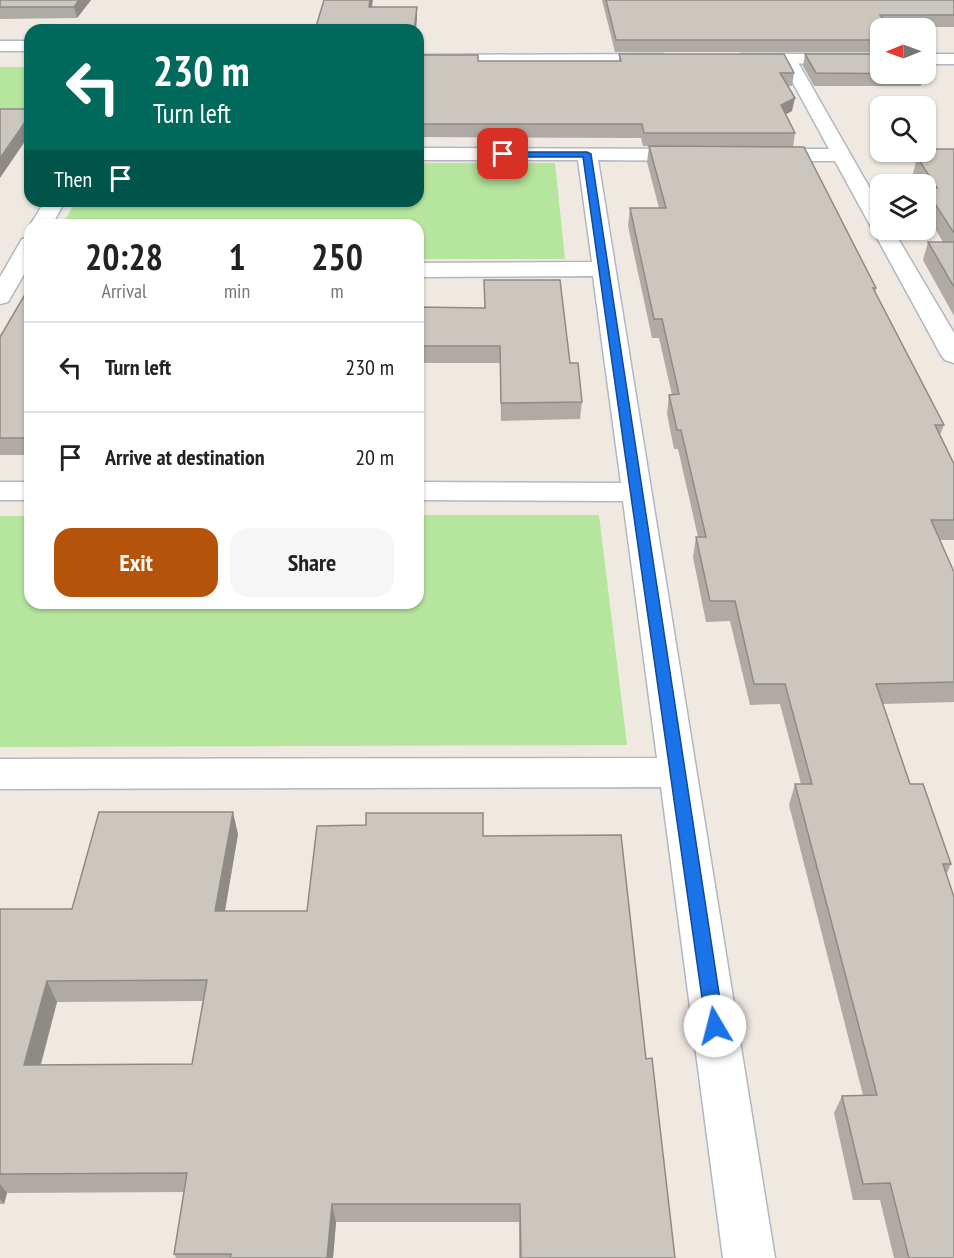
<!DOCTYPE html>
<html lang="en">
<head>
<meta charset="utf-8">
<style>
	body { margin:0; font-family:"PT Sans Narrow",sans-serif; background:#f6f6f6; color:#222; height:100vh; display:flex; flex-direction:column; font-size:22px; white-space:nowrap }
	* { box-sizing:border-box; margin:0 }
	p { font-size:20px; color:#767676 }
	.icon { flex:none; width:33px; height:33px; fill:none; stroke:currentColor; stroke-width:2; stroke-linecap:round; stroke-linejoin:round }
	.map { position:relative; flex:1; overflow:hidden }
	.side { position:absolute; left:24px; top:219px; width:400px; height:390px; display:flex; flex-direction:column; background:#fff; border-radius:18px; box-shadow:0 2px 4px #0004 }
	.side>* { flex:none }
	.banner { position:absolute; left:24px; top:24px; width:400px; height:183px; border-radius:18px; box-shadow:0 2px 4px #0004; background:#00695c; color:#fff; overflow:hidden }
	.needle { width:39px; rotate:269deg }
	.buttons { position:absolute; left:870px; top:18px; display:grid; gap:12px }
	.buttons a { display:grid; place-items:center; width:66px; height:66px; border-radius:12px; background:#fff; box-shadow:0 2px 4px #0004; font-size:30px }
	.pin { position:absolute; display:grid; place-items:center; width:51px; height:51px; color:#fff; margin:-26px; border-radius:12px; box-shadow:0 3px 9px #0006 }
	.me { position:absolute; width:66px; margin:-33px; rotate:352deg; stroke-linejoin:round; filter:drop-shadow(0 0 4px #0008) }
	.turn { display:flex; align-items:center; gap:21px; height:126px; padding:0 30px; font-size:27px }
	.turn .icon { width:78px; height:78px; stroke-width:2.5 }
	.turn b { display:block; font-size:42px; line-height:51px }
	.then { display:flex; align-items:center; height:57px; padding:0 30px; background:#0003; gap:12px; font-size:22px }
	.eta { display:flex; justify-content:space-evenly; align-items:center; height:102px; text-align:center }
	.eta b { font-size:36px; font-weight:700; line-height:42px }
	.button { display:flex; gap:12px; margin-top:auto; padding:12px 30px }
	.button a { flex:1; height:69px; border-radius:18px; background:#b45309; color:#fff; font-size:24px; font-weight:700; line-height:69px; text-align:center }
	.button a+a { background:#f6f6f6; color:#222 }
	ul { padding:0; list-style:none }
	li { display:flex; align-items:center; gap:18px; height:90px; padding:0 30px; border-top:2px solid #e0e0e0 }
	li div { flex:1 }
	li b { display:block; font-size:22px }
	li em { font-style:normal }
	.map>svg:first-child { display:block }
</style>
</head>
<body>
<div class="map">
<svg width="954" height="1258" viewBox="0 0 954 1258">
	<rect width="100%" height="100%" fill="#efe9e1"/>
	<path fill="#b6e59e" d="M 0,67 L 30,67 L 30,120 L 0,119 Z
		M 419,163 L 555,163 L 565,259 L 419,259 L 418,225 L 62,225 L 76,201 L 418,201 Z
		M 419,515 L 599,515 L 627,745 L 0,747 L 0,516 L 30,516 L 30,603 L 418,603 Z"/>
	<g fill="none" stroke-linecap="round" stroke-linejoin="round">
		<g stroke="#b4b7c1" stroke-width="3">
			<path id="street" d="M 788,54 L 796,59 L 880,206 L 880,230 L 893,230 L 954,333 L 954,363 L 945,360 L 941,355 L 835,161 L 762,161 L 755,159 L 752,155 L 755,151 L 762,149 L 829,149 L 780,59 Z
				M 418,148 L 693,149 L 700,151 L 703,155 L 700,159 L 693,161 L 598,160 L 775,1258 L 723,1258 L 661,787 L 0,789 L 0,759 L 657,758 L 623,501 L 418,500 L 418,482 L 621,483 L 593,276 L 418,277 L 418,263 L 592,262 L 578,160 L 418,160 Z
				M 45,201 L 65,201 L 52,225 L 30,225 Z
				M 30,237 L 30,264 L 8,302 L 0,304 L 0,277 L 22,239 Z
				M 0,482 L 30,482 L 30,500 L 0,500 Z"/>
		</g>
		<g stroke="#b4b7c1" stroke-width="3">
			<path id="secondary" d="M 0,41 L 30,41 L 30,51 L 0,51 Z
				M 663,54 L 671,59 L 669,63 L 418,65 L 418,55 Z
				M 741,54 L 880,54 L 880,64 L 735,63 L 733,59 Z
				M 926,54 L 954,54 L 954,64 L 926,64 Z"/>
		</g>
		<use href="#street" fill="#fff" fill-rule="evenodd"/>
		<use href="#secondary" fill="#fff" fill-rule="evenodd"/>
	</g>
	<path fill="#afaba4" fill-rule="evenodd" d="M 0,0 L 91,0 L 77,18 L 0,19 Z
		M 602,0 L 954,0 L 954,27 L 889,27 L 880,28 L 880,52 L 615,52 Z
		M 619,54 L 794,73 L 792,86 L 788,86 L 792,111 L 786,114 L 795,133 L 793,147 L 876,288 L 875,293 L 944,425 L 940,435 L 954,464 L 954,540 L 940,540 L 954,572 L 954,702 L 882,704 L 910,784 L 951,864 L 946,875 L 954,1258 L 894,1258 L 880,1200 L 853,1200 L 834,1113 L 842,1096 L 863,1095 L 789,805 L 795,784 L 801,784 L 780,704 L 750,705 L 730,621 L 706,622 L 693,557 L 696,537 L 698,537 L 678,449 L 674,449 L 667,414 L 669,395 L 672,395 L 659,338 L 652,338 L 628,226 L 630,208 L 659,208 L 647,162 L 649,146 L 643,146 L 641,138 L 418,137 L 418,55 L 478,61 L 619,61 Z
		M 805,54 L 924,74 L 921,86 L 814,86 L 803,66 Z
		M 926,149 L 954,149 L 954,316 L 923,260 L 928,242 L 943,242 L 926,214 L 926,184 L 919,184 L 913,174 L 917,157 L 923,157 Z
		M 484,280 L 570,363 L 582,402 L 580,419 L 501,421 L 500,363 L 418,363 L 418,307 L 484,308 Z
		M 30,296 L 30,455 L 0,455 L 0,337 Z
		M 238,834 L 225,911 L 307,911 L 483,836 L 646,1059 L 675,1258 L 519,1258 L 519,1222 L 336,1222 L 333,1258 L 176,1258 L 174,1254 L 184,1192 L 7,1193 L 4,1204 L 0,1204 L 0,909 L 72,909 ZM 203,1001 L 192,1064 L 41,1065 L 57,1002 Z"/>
	<path fill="#8e8b86" d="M 79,0 L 91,0 L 77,18 L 74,7 Z
		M 370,0 L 373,0 L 370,18 L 369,7 Z
		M 417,7 L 417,19 L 416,30 L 414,30 Z
		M 795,98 L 792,111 L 779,118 L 781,105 Z
		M 30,115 L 30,134 L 0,178 L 0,158 Z
		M 233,812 L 238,834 L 221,933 L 215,911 Z
		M 47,981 L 57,1002 L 35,1085 L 24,1065 Z
		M 0,1184 L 7,1193 L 4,1204 L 0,1199 Z
		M 332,1204 L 336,1222 L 333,1258 L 327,1258 Z"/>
	<path fill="#cbc7bf" stroke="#8e8b86" stroke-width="1.5" fill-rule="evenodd" d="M 0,0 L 79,0 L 74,7 L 0,7 Z
		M 324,0 L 370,0 L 369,7 L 417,7 L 414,30 L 315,30 Z
		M 606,0 L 954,0 L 954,15 L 880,15 L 890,28 L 880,28 L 880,40 L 616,40 Z
		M 619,54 L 784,54 L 794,73 L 780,73 L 795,98 L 781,105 L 795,133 L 644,133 L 642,124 L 418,124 L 418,55 L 478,55 L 478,61 L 621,61 Z
		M 805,54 L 880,54 L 880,74 L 924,74 L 816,73 Z
		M 0,109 L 30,109 L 30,115 L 0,158 Z
		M 649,146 L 804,147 L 876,288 L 873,288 L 944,425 L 935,425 L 954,464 L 954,520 L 931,520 L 954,572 L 954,682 L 876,684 L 910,784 L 923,784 L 951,864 L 943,864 L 954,897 L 954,1258 L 909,1258 L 890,1183 L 863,1184 L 842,1096 L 877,1095 L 795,784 L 812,784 L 785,684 L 754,684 L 735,601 L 710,601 L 696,537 L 706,537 L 681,430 L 677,430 L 669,395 L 679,394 L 662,319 L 654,319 L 630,208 L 666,208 Z
		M 926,149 L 954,149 L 954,233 L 926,190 L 926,188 L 937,188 L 917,157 L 931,157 Z
		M 928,242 L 954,242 L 954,287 Z
		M 484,280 L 560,280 L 570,363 L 578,363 L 582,402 L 501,403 L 500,346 L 418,346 L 418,307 L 485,308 Z
		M 24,296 L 30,296 L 30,438 L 0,438 L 0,337 Z
		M 99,812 L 233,812 L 215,911 L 307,911 L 317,826 L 366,825 L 366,813 L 483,813 L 483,836 L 621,835 L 646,1059 L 652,1058 L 675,1258 L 521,1258 L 520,1204 L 332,1204 L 327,1258 L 230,1258 L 231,1254 L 174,1254 L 187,1173 L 0,1174 L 0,909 L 72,909 ZM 207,980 L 192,1064 L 24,1065 L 47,981 Z"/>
	<path fill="#1a73e8" stroke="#114b97" stroke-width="1.5" d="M 587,152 L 591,154 L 724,1026 L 722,1033 L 715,1035 L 709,1033 L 706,1026 L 583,157 L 503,157 L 499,154 L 503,152 Z"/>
</svg>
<div class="buttons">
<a><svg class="needle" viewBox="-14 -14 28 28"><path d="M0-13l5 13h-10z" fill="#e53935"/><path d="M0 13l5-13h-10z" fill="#767676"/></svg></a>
<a><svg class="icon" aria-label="search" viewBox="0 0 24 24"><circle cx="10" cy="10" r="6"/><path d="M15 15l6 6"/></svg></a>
<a><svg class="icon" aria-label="layers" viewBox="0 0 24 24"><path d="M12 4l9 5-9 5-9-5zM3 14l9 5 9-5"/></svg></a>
</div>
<div class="pin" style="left:503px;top:154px;background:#d93025"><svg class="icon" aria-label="arrive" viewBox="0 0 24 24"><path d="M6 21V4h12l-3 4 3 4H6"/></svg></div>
<svg class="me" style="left:715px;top:1026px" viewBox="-20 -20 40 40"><circle r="19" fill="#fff"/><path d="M0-13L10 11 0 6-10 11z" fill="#1a73e8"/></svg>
<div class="banner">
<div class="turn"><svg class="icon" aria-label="left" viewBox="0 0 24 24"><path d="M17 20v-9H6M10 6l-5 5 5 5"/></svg><div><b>230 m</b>Turn left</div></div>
<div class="then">Then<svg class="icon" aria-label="arrive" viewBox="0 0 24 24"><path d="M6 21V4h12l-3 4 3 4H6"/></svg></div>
</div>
<section class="side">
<div class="eta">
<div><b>20:28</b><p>Arrival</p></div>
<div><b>1</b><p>min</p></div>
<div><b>250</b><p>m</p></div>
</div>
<ul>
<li><svg class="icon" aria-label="left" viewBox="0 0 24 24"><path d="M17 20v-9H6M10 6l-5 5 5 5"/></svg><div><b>Turn left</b></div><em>230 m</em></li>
<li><svg class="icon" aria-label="arrive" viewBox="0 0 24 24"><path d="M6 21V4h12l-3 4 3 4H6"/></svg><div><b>Arrive at destination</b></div><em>20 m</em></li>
</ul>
<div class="button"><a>Exit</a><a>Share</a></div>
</section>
</div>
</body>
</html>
